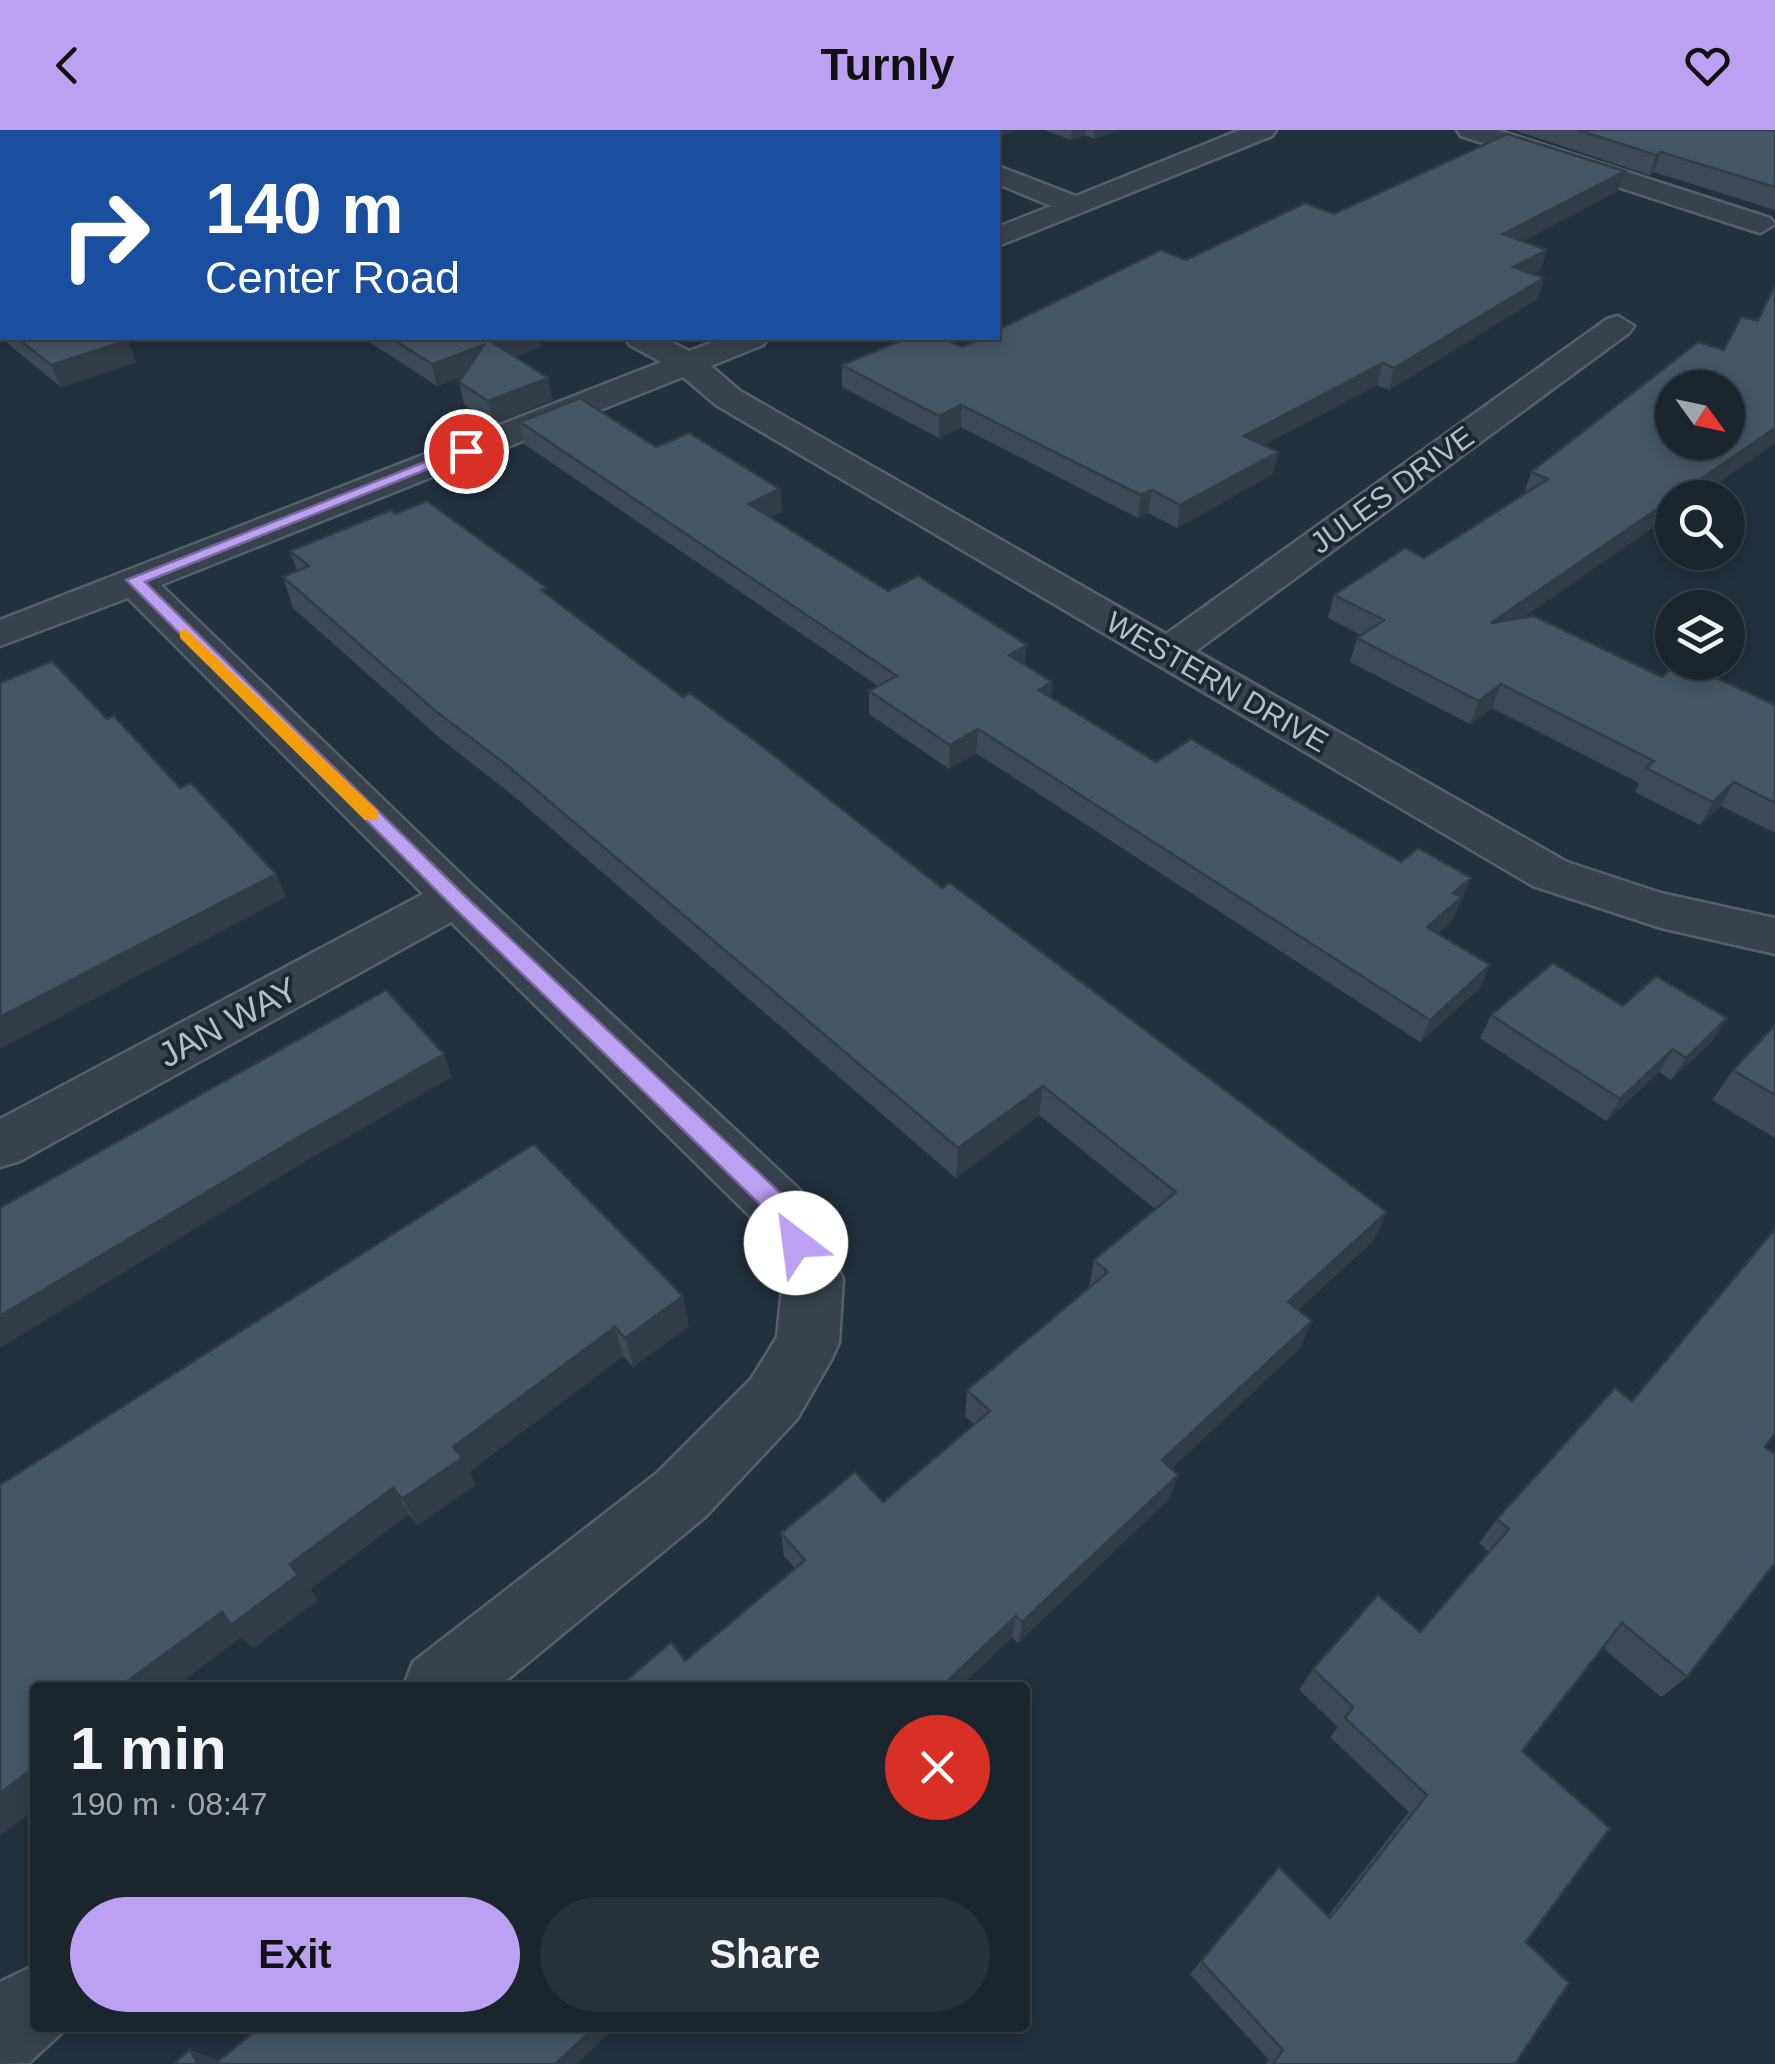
<!DOCTYPE html>
<html lang="en">
<head>
<meta charset="utf-8">
<style>
	body { margin:0; font-family:Arial,sans-serif; background:#27313a; color:#f1f3f6; height:100vh; display:flex; flex-direction:column; font-size:38px; white-space:nowrap }
	* { box-sizing:border-box; margin:0 }
	p { font-size:32px; color:#9fa5aa }
	.icon { flex:none; width:55px; height:55px; fill:none; stroke:currentColor; stroke-width:2; stroke-linecap:round; stroke-linejoin:round }
	.map { position:relative; flex:1; overflow:hidden }
	.details { position:absolute; left:30px; top:1552px; width:1000px; height:350px; display:flex; flex-direction:column; background:#1a252e; border-radius:10px; box-shadow:0 5px 15px #0003,0 0 0 2px #38424a }
	.details>* { flex:none }
	.banner { position:absolute; left:0px; top:0px; width:1000px; height:210px; box-shadow:0 5px 15px #0003,0 0 0 2px #38424a; background:#1a4fa0; color:#fff; overflow:hidden }
	.needle { width:65px; rotate:123deg }
	.tools { position:absolute; left:1655px; top:240px; display:grid; gap:20px }
	.tools a { display:grid; place-items:center; width:90px; height:90px; border-radius:50%; background:#1a252e; box-shadow:0 5px 15px #0003,0 0 0 2px #38424a; font-size:50px }
	.pin { position:absolute; display:grid; place-items:center; width:85px; height:85px; color:#fff; margin:-42px; border:5px solid #fff; border-radius:50%; box-shadow:0 2px 10px #0007 }
	.me { position:absolute; width:110px; margin:-55px; rotate:330deg; stroke-linejoin:round; filter:drop-shadow(0 0 8px #0008) }
	.turn { display:flex; align-items:center; gap:35px; height:210px; padding:0 40px; font-size:45px }
	.turn .icon { width:130px; height:130px; stroke-width:2.5 }
	.turn b { display:block; font-size:70px; line-height:85px }
	.round { display:grid; place-items:center; flex:none; width:105px; height:105px; border-radius:52px; background:#27313a }
	.summary { display:flex; align-items:center; justify-content:space-between; height:170px; padding:0 40px }
	h1 { font-size:60px; font-weight:700; line-height:75px }
	.button { display:flex; gap:20px; margin-top:auto; padding:20px 40px }
	.button a { flex:1; height:115px; border-radius:60px; background:#bca0f2; color:#111; font-size:40px; font-weight:700; line-height:115px; text-align:center }
	.button a+a { background:#27313a; color:#f1f3f6 }
	header { display:flex; justify-content:space-between; align-items:center; height:130px; padding:0 40px; background:#bca0f2; color:#111; font-size:45px; font-weight:700 }
	.map>svg:first-child { display:block }
</style>
</head>
<body>
<header><svg class="icon" aria-label="back" viewBox="0 0 24 24"><path d="M15 5l-7 7 7 7"/></svg>Turnly<svg class="icon" aria-label="heart" viewBox="0 0 24 24"><path d="M12 20l-8-8c-3-5 5-10 8-4 3-6 11-1 8 4z"/></svg></header>
<div class="map">
<svg width="1775" height="1934" viewBox="0 0 1775 1934">
	<rect width="100%" height="100%" fill="#23313d"/>
	<g fill="none" stroke-linecap="round" stroke-linejoin="round">
		<g stroke="#55606b" stroke-width="5">
			<path id="street" d="M 266,0 L 295,0 L 296,2 L 268,2 Z
				M 1240,0 L 1276,0 L 1272,6 L 998,116 L 998,97 L 1051,76 L 998,54 L 998,36 L 1076,66 Z
				M 1457,0 L 1497,0 L 1770,88 L 1775,94 L 1760,103 L 1750,100 L 1461,6 Z
				M 1618,186 L 1634,196 L 1629,203 L 1196,521 L 1567,732 L 1661,763 L 1775,788 L 1775,824 L 1661,798 L 1533,756 L 716,275 L 683,247 L 161,455 L 473,756 L 800,1060 L 843,1149 L 839,1213 L 830,1232 L 797,1289 L 705,1387 L 497,1558 L 403,1558 L 413,1532 L 657,1343 L 751,1249 L 777,1207 L 783,1149 L 757,1093 L 451,792 L 20,1031 L 0,1037 L 0,989 L 423,764 L 128,468 L 0,516 L 0,490 L 661,232 L 630,215 L 625,208 L 664,208 L 689,221 L 724,208 L 768,208 L 763,215 L 711,236 L 740,261 L 1166,504 L 1607,189 Z
				M 35,1835 L 35,1898 L 67,1898 L 29,1933 L 0,1934 L 0,1852 Z"/>
		</g>
		<use href="#street" fill="#37424d" fill-rule="evenodd"/>
	</g>
	<path fill="#3d4a56" d="M 48,0 L 206,0 L 211,2 L 52,2 Z
		M 410,0 L 1016,0 L 998,7 L 998,2 L 415,2 Z
		M 1044,0 L 1118,0 L 1094,9 L 1085,5 L 1071,10 Z
		M 1514,0 L 1775,0 L 1775,80 L 1654,42 L 1649,45 Z
		M 1625,41 L 1618,61 L 1522,111 L 1547,120 L 1540,140 L 1533,144 L 1544,148 L 1537,169 L 1389,260 L 1377,255 L 1264,315 L 1278,322 L 1273,344 L 1177,398 L 1148,383 L 1138,388 L 961,297 L 939,308 L 842,257 L 842,235 L 962,217 L 1186,130 L 1334,84 Z
		M 1775,155 L 1775,313 L 1696,368 L 1672,368 L 1672,384 L 1524,487 L 1662,547 L 1775,575 L 1775,703 L 1721,676 L 1700,695 L 1635,662 L 1639,653 L 1492,578 L 1470,594 L 1350,532 L 1357,508 L 1361,505 L 1328,488 L 1334,465 L 1424,428 L 1524,364 L 1531,342 L 1724,220 L 1758,190 Z
		M 5,208 L 124,208 L 136,232 L 61,257 L 8,214 Z
		M 363,208 L 540,208 L 542,217 L 515,227 L 552,270 L 493,294 L 464,274 L 459,252 L 463,246 L 437,256 Z
		M 520,292 L 656,317 L 780,359 L 782,382 L 770,387 L 888,461 L 1025,535 L 1052,552 L 1051,567 L 1156,632 L 1401,732 L 1471,748 L 1452,791 L 1438,803 L 1480,858 L 1420,912 L 976,623 L 949,639 L 869,584 L 869,561 L 878,556 L 524,314 Z
		M 395,384 L 548,466 L 1374,1110 L 1298,1180 L 1300,1218 L 1171,1339 L 1178,1345 L 1169,1369 L 1018,1513 L 1012,1507 L 959,1558 L 618,1558 L 685,1531 L 795,1438 L 784,1426 L 781,1403 L 883,1372 L 974,1294 L 965,1286 L 967,1260 L 1089,1158 L 1094,1130 L 1155,1079 L 1039,985 L 956,1048 L 515,667 L 442,610 L 293,478 L 283,447 L 297,441 L 290,421 Z
		M 1623,876 L 1712,911 L 1671,950 L 1659,942 L 1606,991 L 1480,908 L 1491,885 Z
		M 1775,895 L 1775,1008 L 1712,970 L 1733,940 Z
		M 534,1014 L 689,1196 L 633,1237 L 623,1226 L 469,1342 L 476,1355 L 417,1395 L 409,1384 L 310,1459 L 318,1470 L 253,1518 L 242,1507 L 35,1558 L 35,1679 L 0,1705 L 0,1355 Z
		M 1632,1271 L 1765,1317 L 1687,1547 L 1661,1567 L 1603,1518 L 1522,1621 L 1526,1812 L 1515,1934 L 1266,1934 L 1269,1930 L 1190,1844 L 1279,1737 L 1328,1786 L 1409,1682 L 1330,1607 L 1338,1597 L 1299,1560 L 1313,1539 L 1420,1502 L 1489,1422 L 1479,1413 L 1497,1389 Z"/>
	<path fill="#323c46" d="M 948,0 L 1016,0 L 998,7 L 998,2 L 941,2 Z
		M 1072,0 L 1086,0 L 1085,5 L 1071,10 Z
		M 1095,0 L 1118,0 L 1094,9 Z
		M 1661,22 L 1654,42 L 1649,45 L 1656,25 Z
		M 1625,41 L 1618,61 L 1497,125 L 1503,104 Z
		M 1547,120 L 1540,140 L 1507,157 L 1513,137 Z
		M 1544,148 L 1537,169 L 1389,260 L 1394,238 Z
		M 504,208 L 540,208 L 542,217 L 496,234 L 492,212 Z
		M 128,210 L 136,232 L 61,257 L 51,235 Z
		M 484,215 L 488,237 L 437,256 L 432,234 Z
		M 1383,233 L 1377,255 L 1240,328 L 1244,306 Z
		M 548,248 L 552,270 L 493,294 L 488,271 Z
		M 961,275 L 961,297 L 939,308 L 939,286 Z
		M 1775,298 L 1775,313 L 1696,368 L 1673,368 Z
		M 1278,322 L 1273,344 L 1177,398 L 1180,375 Z
		M 780,359 L 782,382 L 751,396 L 749,374 Z
		M 1152,360 L 1148,383 L 1138,388 L 1141,365 Z
		M 1672,368 L 1672,384 L 1483,516 L 1491,493 Z
		M 1027,515 L 1025,538 L 1009,525 Z
		M 1052,552 L 1050,575 L 1039,560 Z
		M 1501,554 L 1492,578 L 1470,594 L 1479,571 Z
		M 978,599 L 976,623 L 949,639 L 950,615 Z
		M 1734,652 L 1721,676 L 1700,695 L 1713,672 Z
		M 276,744 L 286,767 L 0,919 L 0,887 Z
		M 1471,748 L 1452,791 L 1418,820 L 1427,797 L 1453,763 Z
		M 1490,835 L 1480,858 L 1420,912 L 1430,890 Z
		M 1727,888 L 1712,911 L 1671,950 L 1686,928 Z
		M 1673,919 L 1659,942 L 1606,991 L 1620,969 Z
		M 444,924 L 452,947 L 301,1034 L 0,1218 L 0,1186 L 290,1012 Z
		M 1043,956 L 1039,985 L 956,1048 L 958,1018 Z
		M 1387,1082 L 1374,1110 L 1278,1199 L 1288,1172 Z
		M 683,1166 L 689,1196 L 633,1237 L 625,1208 Z
		M 1312,1191 L 1300,1218 L 1154,1355 L 1162,1330 Z
		M 615,1197 L 623,1226 L 469,1342 L 476,1355 L 417,1395 L 402,1369 L 453,1317 Z
		M 1178,1345 L 1169,1369 L 1018,1513 L 1022,1492 Z
		M 393,1358 L 409,1384 L 310,1459 L 318,1470 L 253,1518 L 242,1507 L 174,1558 L 118,1558 Z
		M 1016,1486 L 1012,1507 L 959,1558 L 940,1558 Z
		M 35,1637 L 35,1679 L 0,1705 L 0,1663 Z
		M 594,1898 L 624,1898 L 618,1903 L 614,1898 L 577,1934 L 555,1934 Z
		M 190,1920 L 216,1929 L 218,1934 L 198,1934 Z"/>
	<path fill="#475664" stroke="#323c46" stroke-width="2.5" fill-rule="evenodd" d="M 70,0 L 206,0 L 211,2 L 74,2 Z
		M 451,0 L 948,0 L 941,2 L 456,2 Z
		M 1578,0 L 1775,0 L 1775,57 L 1661,22 L 1656,25 Z
		M 1507,4 L 1625,41 L 1503,104 L 1547,120 L 1513,137 L 1544,148 L 1394,238 L 1383,233 L 1244,306 L 1278,322 L 1180,375 L 1152,360 L 1141,365 L 961,275 L 939,286 L 842,235 L 907,208 L 942,208 L 962,217 L 982,208 L 998,208 L 998,200 L 1161,120 L 1186,130 L 1305,73 L 1334,84 Z
		M 1775,155 L 1775,298 L 1491,493 L 1534,486 L 1662,547 L 1679,532 L 1682,532 L 1775,575 L 1775,673 L 1734,652 L 1713,672 L 1646,638 L 1654,631 L 1501,554 L 1479,571 L 1357,508 L 1384,490 L 1334,465 L 1405,418 L 1424,428 L 1548,349 L 1531,342 L 1698,212 L 1724,220 L 1741,187 L 1758,190 ZM 1672,258 L 1728,258 L 1728,312 L 1672,312 Z
		M 17,208 L 124,208 L 128,210 L 51,235 Z
		M 391,208 L 504,208 L 492,212 L 548,248 L 488,271 L 459,252 L 484,215 L 432,234 Z
		M 580,268 L 656,317 L 689,303 L 780,359 L 749,374 L 888,461 L 918,446 L 1027,515 L 1009,525 L 1052,552 L 1039,560 L 1156,632 L 1191,609 L 1401,732 L 1418,718 L 1471,748 L 1453,763 L 1462,767 L 1427,797 L 1490,835 L 1430,890 L 978,599 L 950,615 L 869,561 L 897,546 L 520,292 Z
		M 427,371 L 547,458 L 541,460 L 683,567 L 690,563 L 758,613 L 942,758 L 950,753 L 1387,1082 L 1288,1172 L 1312,1191 L 1162,1330 L 1178,1345 L 1022,1492 L 1016,1486 L 940,1558 L 618,1558 L 671,1512 L 685,1531 L 805,1430 L 781,1403 L 855,1342 L 883,1372 L 990,1281 L 967,1260 L 1108,1142 L 1094,1130 L 1176,1062 L 1043,956 L 958,1018 L 508,636 L 433,579 L 283,447 L 309,436 L 290,421 L 391,380 L 395,384 Z
		M 52,531 L 107,589 L 114,586 L 180,658 L 191,653 L 276,744 L 0,887 L 0,553 Z
		M 1553,833 L 1623,876 L 1656,846 L 1727,888 L 1686,928 L 1673,919 L 1620,969 L 1491,885 Z
		M 386,860 L 444,924 L 290,1012 L 0,1186 L 0,1078 Z
		M 1775,895 L 1775,965 L 1733,940 Z
		M 534,1014 L 683,1166 L 625,1208 L 615,1197 L 453,1317 L 462,1328 L 402,1369 L 393,1358 L 290,1434 L 298,1445 L 231,1495 L 222,1482 L 118,1558 L 35,1558 L 35,1637 L 0,1663 L 0,1355 Z
		M 1775,1099 L 1775,1303 L 1765,1317 L 1775,1324 L 1775,1433 L 1687,1547 L 1622,1493 L 1522,1621 L 1610,1698 L 1526,1812 L 1569,1853 L 1515,1934 L 1273,1934 L 1283,1920 L 1201,1831 L 1279,1737 L 1330,1788 L 1427,1665 L 1345,1588 L 1353,1577 L 1313,1539 L 1378,1465 L 1420,1502 L 1509,1399 L 1497,1389 L 1615,1258 L 1632,1271 Z
		M 259,1898 L 594,1898 L 555,1934 L 215,1934 Z
		M 190,1920 L 198,1934 L 173,1934 Z"/>
	<path fill="#bca0f2" stroke="#7a689d" stroke-width="2.5" d="M 460,318 L 473,321 L 145,452 L 463,764 L 788,1070 L 808,1113 L 805,1120 L 787,1120 L 770,1084 L 449,773 L 126,450 Z"/>
	<path fill="#f59e0b" d="M 186,499 L 378,681 L 378,690 L 365,690 L 180,508 L 180,501 Z"/>
	<g text-anchor="middle" stroke-width="8" stroke-linejoin="round" paint-order="stroke">
		<g font-size="30" fill="#b3bdc9" stroke="#1c2732">
			<text transform="translate(1392 360) rotate(-36)" y="10">JULES DRIVE</text>
			<text transform="translate(1217 552) rotate(30)" y="10">WESTERN DRIVE</text>
		</g>
		<g font-size="35" fill="#b3bdc9" stroke="#1c2732">
			<text transform="translate(228 892) rotate(-28)" y="12">JAN WAY</text>
		</g>
	</g>
</svg>
<div class="tools">
<a><svg class="needle" viewBox="-14 -14 28 28"><path d="M0-13l5 13h-10z" fill="#e53935"/><path d="M0 13l5-13h-10z" fill="#9fa5aa"/></svg></a>
<a><svg class="icon" aria-label="search" viewBox="0 0 24 24"><circle cx="10" cy="10" r="6"/><path d="M15 15l6 6"/></svg></a>
<a><svg class="icon" aria-label="layers" viewBox="0 0 24 24"><path d="M12 4l9 5-9 5-9-5zM3 14l9 5 9-5"/></svg></a>
</div>
<div class="pin" style="left:466px;top:321px;background:#d93025"><svg class="icon" aria-label="arrive" viewBox="0 0 24 24"><path d="M6 21V4h12l-3 4 3 4H6"/></svg></div>
<svg class="me" style="left:796px;top:1113px" viewBox="-20 -20 40 40"><circle r="19" fill="#fff"/><path d="M0-13L10 11 0 6-10 11z" fill="#bca0f2"/></svg>
<div class="banner">
<div class="turn"><svg class="icon" aria-label="right" viewBox="0 0 24 24"><path d="M7 20v-9h11M14 6l5 5-5 5"/></svg><div><b>140 m</b>Center Road</div></div>
</div>
<section class="details">
<div class="summary"><div><h1>1 min</h1><p>190 m · 08:47</p></div><a class="round" style="background:#d93025;color:#fff"><svg class="icon" aria-label="close" viewBox="0 0 24 24"><path d="M6 6l12 12M18 6L6 18"/></svg></a></div>
<div class="button"><a>Exit</a><a>Share</a></div>
</section>
</div>
</body>
</html>
